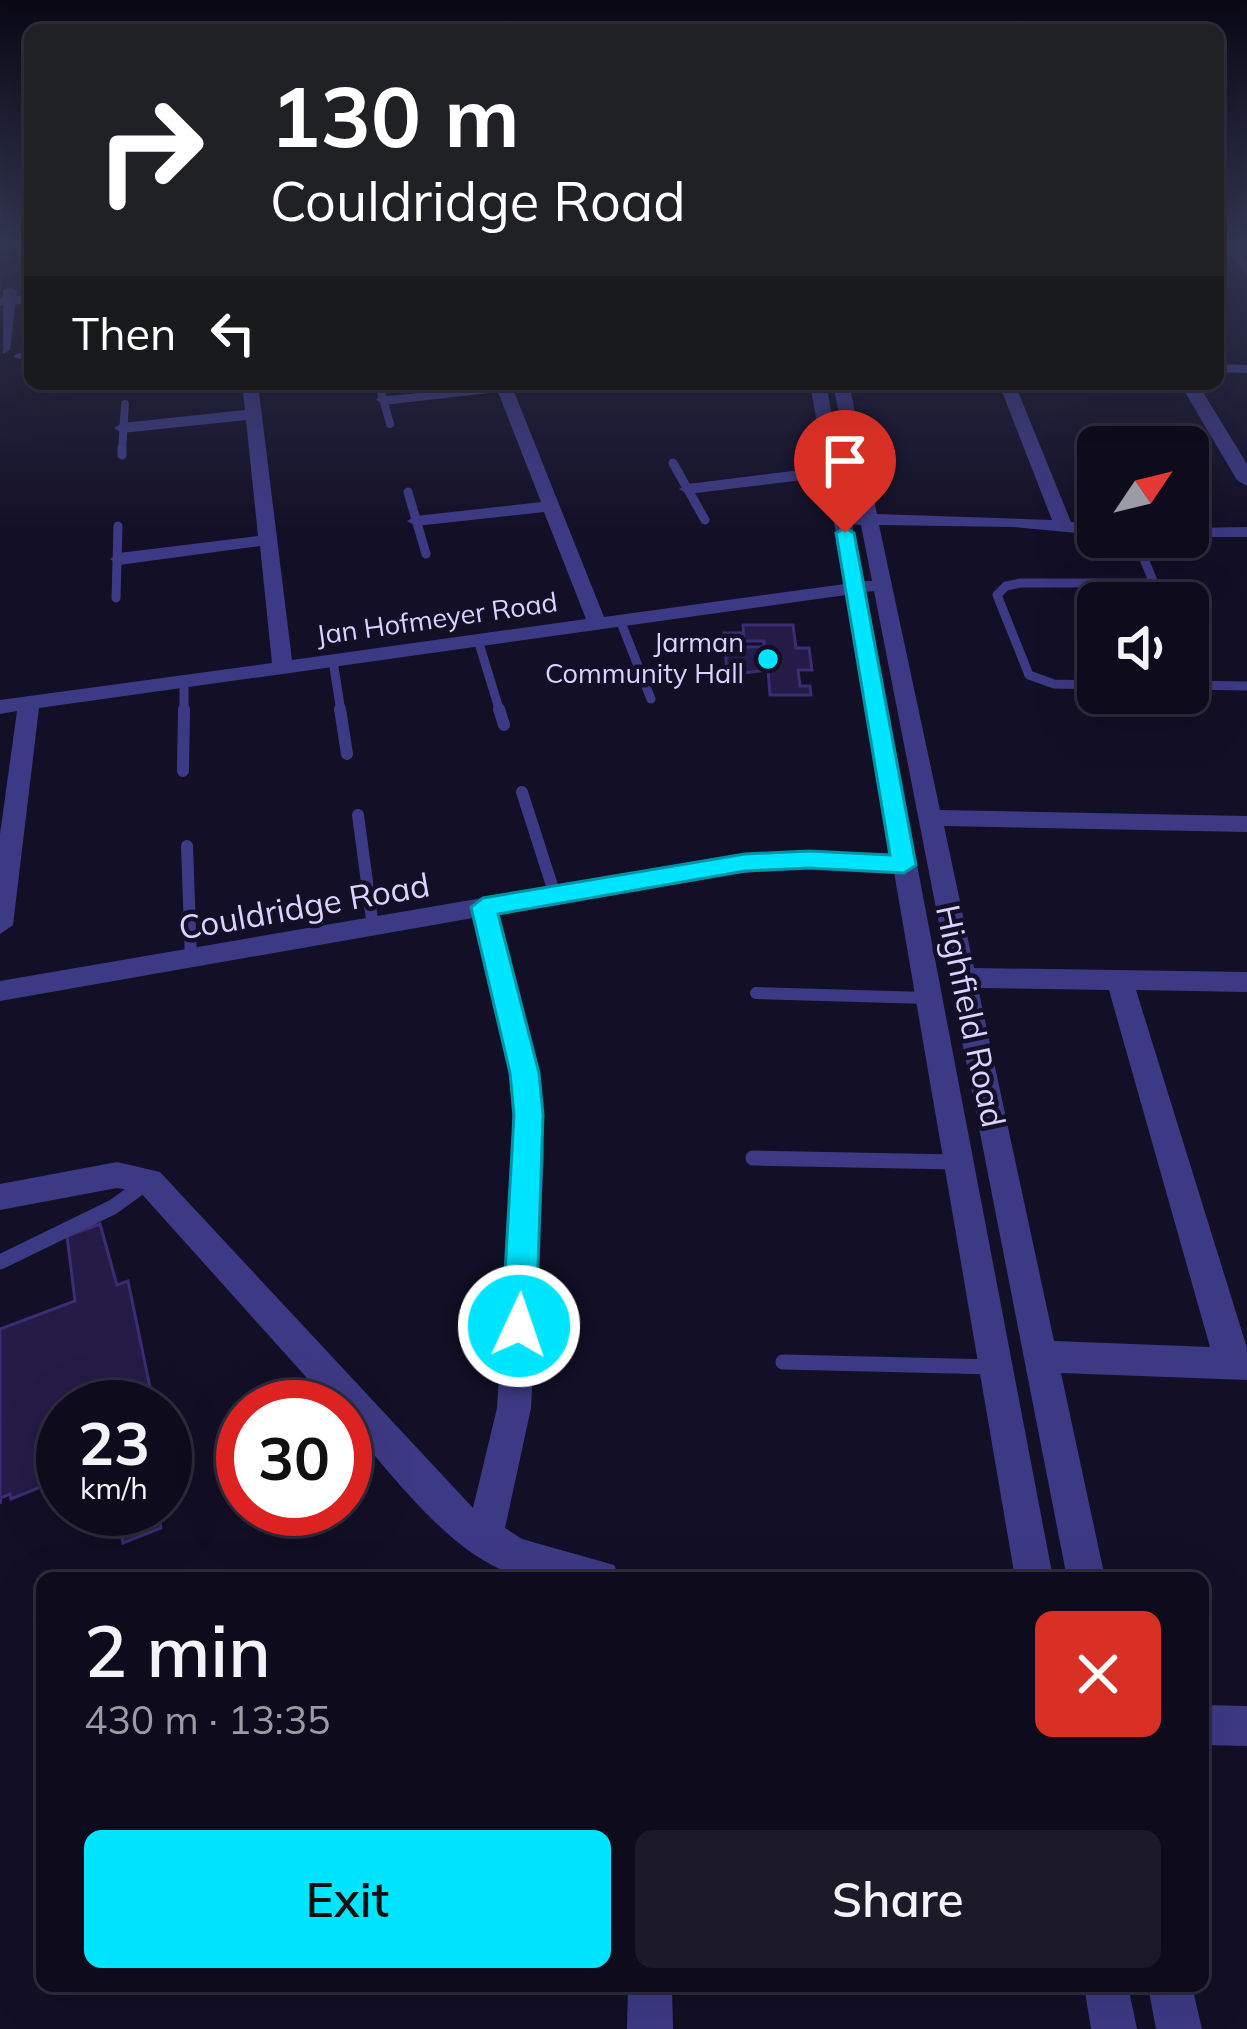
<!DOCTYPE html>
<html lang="en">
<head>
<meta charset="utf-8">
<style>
	body { margin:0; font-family:Mulish,sans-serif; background:#1c1929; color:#f1f3f6; height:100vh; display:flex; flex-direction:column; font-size:45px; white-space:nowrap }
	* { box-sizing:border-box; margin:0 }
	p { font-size:39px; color:#9b9ba3 }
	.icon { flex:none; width:66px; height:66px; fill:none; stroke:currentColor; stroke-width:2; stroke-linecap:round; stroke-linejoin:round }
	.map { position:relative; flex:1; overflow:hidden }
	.panel { position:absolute; left:36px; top:1572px; width:1173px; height:420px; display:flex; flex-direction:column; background:#0e0b1c; border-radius:18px; box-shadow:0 12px 48px #0002,0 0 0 3px #2e2b3b }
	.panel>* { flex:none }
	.guide { position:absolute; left:24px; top:24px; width:1200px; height:366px; border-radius:18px; box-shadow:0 12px 48px #0002,0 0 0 3px #2e2b3b; background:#202124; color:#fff; overflow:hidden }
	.needle { width:78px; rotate:55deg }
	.buttons { position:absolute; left:1077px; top:426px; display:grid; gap:24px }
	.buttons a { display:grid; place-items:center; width:132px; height:132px; border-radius:18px; background:#0e0b1c; box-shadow:0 12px 48px #0002,0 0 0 3px #2e2b3b; font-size:60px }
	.speed { position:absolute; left:36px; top:1380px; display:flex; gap:24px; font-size:60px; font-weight:700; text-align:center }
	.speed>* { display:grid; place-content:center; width:156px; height:156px; border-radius:50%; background:#0e0b1c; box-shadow:0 12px 48px #0002,0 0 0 3px #2e2b3b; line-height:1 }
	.speed small { font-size:30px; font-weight:400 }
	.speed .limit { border:18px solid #d22; background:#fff; color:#111 }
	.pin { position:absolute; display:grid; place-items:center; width:102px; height:102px; color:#fff; margin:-123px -51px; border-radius:50% 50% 50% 0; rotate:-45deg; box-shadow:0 0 12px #0007 }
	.pin .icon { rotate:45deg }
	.me { position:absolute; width:132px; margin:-66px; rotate:3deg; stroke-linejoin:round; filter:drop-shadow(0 0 9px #0008) }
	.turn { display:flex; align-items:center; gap:42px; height:252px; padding:0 48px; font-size:54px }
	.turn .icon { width:156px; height:156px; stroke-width:2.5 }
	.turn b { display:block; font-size:84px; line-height:102px }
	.then { display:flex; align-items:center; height:114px; padding:0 48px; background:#0003; gap:24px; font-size:45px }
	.round { display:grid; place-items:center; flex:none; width:126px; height:126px; border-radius:18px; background:#1c1929 }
	.head { display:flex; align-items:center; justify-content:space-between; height:204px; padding:0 48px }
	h1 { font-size:72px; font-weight:600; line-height:90px }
	.action { display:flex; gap:24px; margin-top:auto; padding:24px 48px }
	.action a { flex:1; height:138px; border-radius:18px; background:#00e5ff; color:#111; font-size:48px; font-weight:600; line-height:138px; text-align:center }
	.action a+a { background:#1c1929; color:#f1f3f6 }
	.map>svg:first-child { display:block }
</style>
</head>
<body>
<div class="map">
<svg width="1247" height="2029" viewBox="0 0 1247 2029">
	<rect width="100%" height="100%" fill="#130f26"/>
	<path fill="#241b47" stroke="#3b2d73" stroke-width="3" d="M 743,625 L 793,625 L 796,648 L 809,648 L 812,670 L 798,670 L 800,686 L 810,686 L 811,695 L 770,695 L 768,670 L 727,675 L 724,633 L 742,633 L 744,647 L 764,647 L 764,641 L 744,641 Z
		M 100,1224 L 117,1285 L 128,1281 L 154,1407 L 63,1407 L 63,1478 L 11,1499 L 10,1494 L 1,1498 L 0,1504 L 0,1329 L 75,1301 L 67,1236 Z
		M 117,1509 L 157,1509 L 161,1528 L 123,1543 Z"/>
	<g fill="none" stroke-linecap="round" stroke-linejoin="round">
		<path stroke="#3d3a85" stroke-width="8" d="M 1218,249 L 1247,249
			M 1232,249 L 1247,269
			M 0,302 L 30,299
			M 1218,368 L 1247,369
			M 379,384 L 390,424
			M 122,451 L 125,404"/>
		<path stroke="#3d3a85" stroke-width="9" d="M 122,455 L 122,448
			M 673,463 L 705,520
			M 408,492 L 426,554
			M 1135,537 L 1162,603
			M 116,598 L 118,526
			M 620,620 L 651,699
			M 478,640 L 500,712
			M 1188,659 L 1200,685
			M 333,661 L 341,712
			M 1098,685 L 1054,684 L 1029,675 L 997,595 L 1006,586 L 1021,583 L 1153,583
			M 1188,685 L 1247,686
			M 184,712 L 184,681"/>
		<path stroke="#3d3a85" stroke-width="12" d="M 340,709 L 347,754
			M 499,709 L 504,725
			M 183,771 L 184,709
			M 522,792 L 555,895
			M 358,815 L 373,927
			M 187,846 L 191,959
			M 756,993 L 927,998"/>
		<path stroke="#3d3a85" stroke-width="15" d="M 753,1158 L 955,1162
			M 0,1262 L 113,1207 L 149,1181
			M 783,1362 L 995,1367"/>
		<path fill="#3d3a85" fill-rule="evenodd" d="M 10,287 L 17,291 L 10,350 L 3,354 L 3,291 Z
			M 30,351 L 30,361 L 13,357 L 16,354 Z
			M 242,384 L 258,384 L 292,660 L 586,619 L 544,512 L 416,526 L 407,521 L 416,516 L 541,502 L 498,392 L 384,405 L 376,400 L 378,397 L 511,384 L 604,617 L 845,584 L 826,477 L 688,494 L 679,489 L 688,484 L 825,467 L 810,384 L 826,384 L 851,514 L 859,514 L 833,384 L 849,384 L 877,514 L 1052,520 L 999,384 L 1015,384 L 1071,522 L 1098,525 L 1098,535 L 1014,527 L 879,525 L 940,810 L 1247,816 L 1247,832 L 944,826 L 974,968 L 1247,972 L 1247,992 L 1136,990 L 1247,1348 L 1247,1380 L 1061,1373 L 1105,1578 L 1067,1578 L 874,591 L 865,592 L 1053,1578 L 1015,1578 L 894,872 L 809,868 L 720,875 L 497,914 L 538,1073 L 544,1155 L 531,1408 L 505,1528 L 522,1539 L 614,1565 L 620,1578 C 589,1578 555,1582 526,1577 C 456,1565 391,1472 345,1421 L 345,1407 L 333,1407 L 140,1192 L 117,1188 L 0,1210 L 0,1184 L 117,1162 L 160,1172 L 473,1508 L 497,1408 L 514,1155 L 510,1073 L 473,918 L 0,1001 L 0,981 L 720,857 L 809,852 L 891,855 L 846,595 L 39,708 L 13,925 L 0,934 L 0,834 L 17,711 L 0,714 L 0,700 L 272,663 L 260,546 L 119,565 L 110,559 L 119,553 L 258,536 L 246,420 L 122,433 L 114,428 L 122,423 L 245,410 ZM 852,524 L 861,525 L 872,581 L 863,581 ZM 978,988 L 1109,990 L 1210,1347 L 1054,1341 Z
			M 1247,527 L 1247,537 L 1182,537 L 1188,537 L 1188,528 Z
			M 1203,1705 L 1247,1706 L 1247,1746 L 1203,1745 Z
			M 628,1986 L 672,1986 L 673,2029 L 627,2029 Z
			M 1084,1986 L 1128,1986 L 1137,2029 L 1091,2029 Z
			M 1148,1986 L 1192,1986 L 1202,2029 L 1156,2029 Z"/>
		<path fill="#3d3a85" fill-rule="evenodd" d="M 1180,384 L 1198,384 L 1247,464 L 1247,486 L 1237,480 Z"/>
	</g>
	<linearGradient id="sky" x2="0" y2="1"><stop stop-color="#0a0815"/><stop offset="0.46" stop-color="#333752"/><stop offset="1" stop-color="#333752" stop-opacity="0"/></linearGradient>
	<rect width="1247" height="530" fill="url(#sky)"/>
	<path fill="#00e5ff" stroke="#0095a6" stroke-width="3" d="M 845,528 L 854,533 L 916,865 L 904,873 L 809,868 L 745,871 L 498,914 L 539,1073 L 543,1115 L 536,1326 L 531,1337 L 519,1342 L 507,1337 L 502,1326 L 514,1115 L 510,1073 L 471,907 L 483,898 L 745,854 L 809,851 L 890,855 L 836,533 Z"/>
	<circle fill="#00e5ff" stroke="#130f26" stroke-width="4.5" cx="768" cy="659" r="12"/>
	<g text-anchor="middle" stroke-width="9" stroke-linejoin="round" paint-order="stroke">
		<g font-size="27" fill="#d9d4ff" stroke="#130f26">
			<text transform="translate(437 619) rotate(-8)" y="9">Jan Hofmeyer Road</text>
		</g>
		<g font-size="27" fill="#d9d4ff" stroke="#130f26" text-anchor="end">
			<text x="744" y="652">Jarman<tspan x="744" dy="31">Community Hall</tspan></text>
		</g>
		<g font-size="33" fill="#d9d4ff" stroke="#130f26">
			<text transform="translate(304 906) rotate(-10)" y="12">Couldridge Road</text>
			<text transform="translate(971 1016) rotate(78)" y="12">Highfield Road</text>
		</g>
	</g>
</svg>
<div class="buttons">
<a><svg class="needle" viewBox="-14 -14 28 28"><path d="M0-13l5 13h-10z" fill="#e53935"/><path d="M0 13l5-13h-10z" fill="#9b9ba3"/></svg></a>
<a><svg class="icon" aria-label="sound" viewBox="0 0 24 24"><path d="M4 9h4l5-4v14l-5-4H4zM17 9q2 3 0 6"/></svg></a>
</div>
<div class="speed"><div>23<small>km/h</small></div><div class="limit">30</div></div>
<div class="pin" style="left:845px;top:533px;background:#d93025"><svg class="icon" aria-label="arrive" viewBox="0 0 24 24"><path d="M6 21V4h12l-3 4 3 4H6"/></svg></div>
<svg class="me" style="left:519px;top:1326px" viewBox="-20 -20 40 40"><circle r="17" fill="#00e5ff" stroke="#fff" stroke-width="3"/><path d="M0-11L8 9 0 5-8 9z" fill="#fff"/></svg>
<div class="guide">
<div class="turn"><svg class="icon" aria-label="right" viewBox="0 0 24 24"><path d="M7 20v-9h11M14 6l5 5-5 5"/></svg><div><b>130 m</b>Couldridge Road</div></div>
<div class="then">Then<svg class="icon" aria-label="left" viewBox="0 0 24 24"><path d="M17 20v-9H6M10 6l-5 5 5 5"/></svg></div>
</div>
<section class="panel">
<div class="head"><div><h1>2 min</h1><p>430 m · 13:35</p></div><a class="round" style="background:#d93025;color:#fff"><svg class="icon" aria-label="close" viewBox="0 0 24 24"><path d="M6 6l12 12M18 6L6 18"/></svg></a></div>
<div class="action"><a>Exit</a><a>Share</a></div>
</section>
</div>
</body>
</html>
